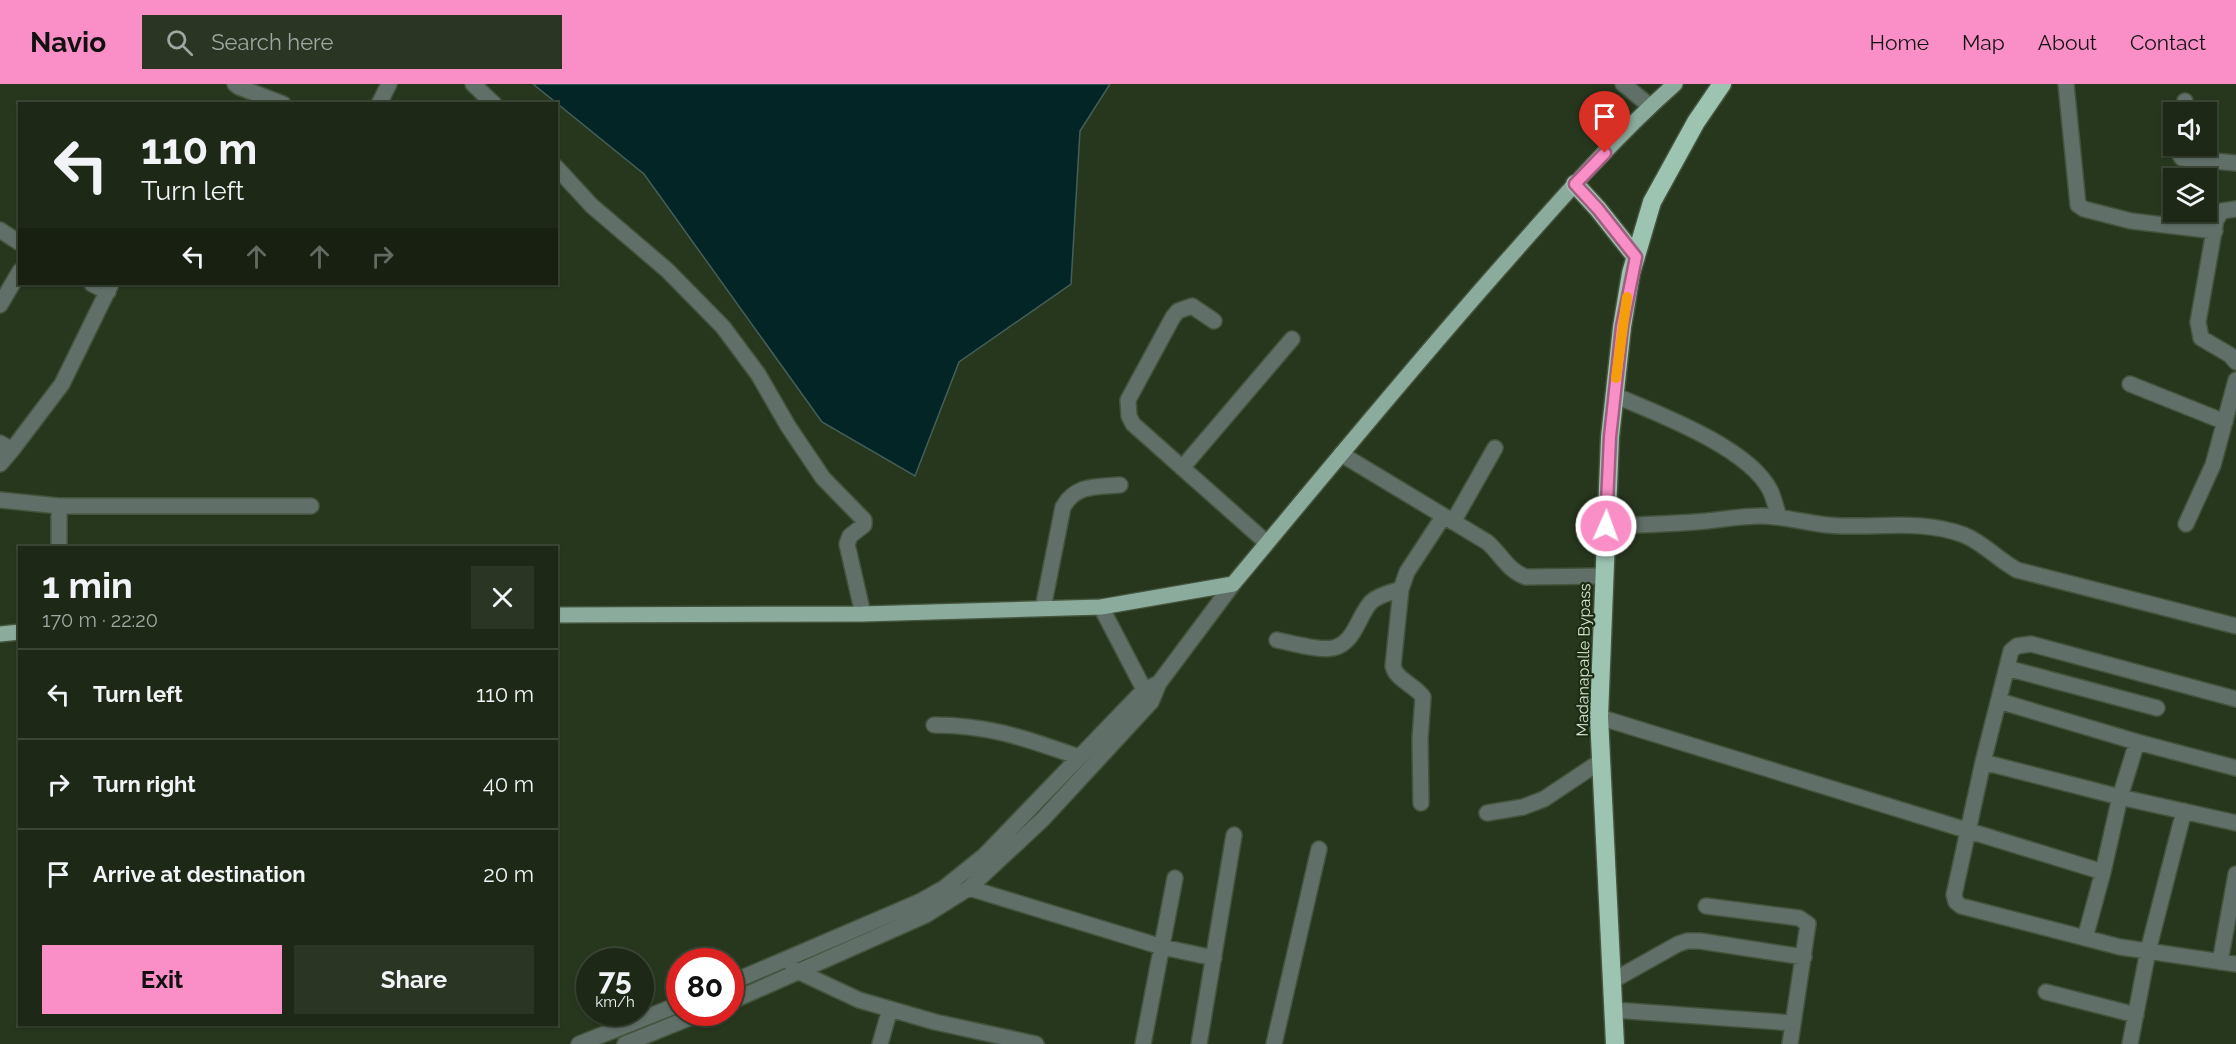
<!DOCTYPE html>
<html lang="en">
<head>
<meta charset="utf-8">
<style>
	body { margin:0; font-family:Raleway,sans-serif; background:#2a3523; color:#f1f3f6; height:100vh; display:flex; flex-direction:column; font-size:22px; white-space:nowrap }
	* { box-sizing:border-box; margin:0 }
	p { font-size:20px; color:#a0a6a1 }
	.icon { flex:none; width:33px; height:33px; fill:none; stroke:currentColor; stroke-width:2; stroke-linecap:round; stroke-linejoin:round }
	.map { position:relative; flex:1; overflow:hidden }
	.drawer { position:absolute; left:18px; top:462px; width:540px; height:480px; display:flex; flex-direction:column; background:#1d2916; border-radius:0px; box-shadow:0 2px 4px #0004,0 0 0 2px #3b4535 }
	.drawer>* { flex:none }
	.banner { position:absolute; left:18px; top:18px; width:540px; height:183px; border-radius:0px; box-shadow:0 2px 4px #0004,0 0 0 2px #3b4535; background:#1d2916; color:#f1f3f6; overflow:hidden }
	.controls { position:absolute; left:2163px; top:18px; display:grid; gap:12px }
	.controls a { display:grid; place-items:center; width:54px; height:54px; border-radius:0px; background:#1d2916; box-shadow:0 2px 4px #0004,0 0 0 2px #3b4535; font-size:30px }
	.speed { position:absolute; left:576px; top:864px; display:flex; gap:12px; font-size:30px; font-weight:700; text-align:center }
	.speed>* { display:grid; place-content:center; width:78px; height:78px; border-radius:50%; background:#1d2916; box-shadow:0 2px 4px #0004,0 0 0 2px #3b4535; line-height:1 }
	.speed small { font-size:15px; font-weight:400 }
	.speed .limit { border:9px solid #d22; background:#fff; color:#111 }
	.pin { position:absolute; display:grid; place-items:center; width:51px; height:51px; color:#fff; margin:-62px -26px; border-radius:50% 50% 50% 0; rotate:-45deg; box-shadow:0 0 6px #0007 }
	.pin .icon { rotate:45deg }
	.me { position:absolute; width:66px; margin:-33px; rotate:2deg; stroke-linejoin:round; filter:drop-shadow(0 0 4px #0008) }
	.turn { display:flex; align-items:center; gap:21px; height:126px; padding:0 24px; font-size:27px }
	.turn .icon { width:78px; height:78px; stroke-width:2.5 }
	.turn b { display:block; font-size:42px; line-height:51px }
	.lanes { display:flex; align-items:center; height:57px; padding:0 24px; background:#0003; justify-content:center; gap:30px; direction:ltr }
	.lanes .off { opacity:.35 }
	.round { display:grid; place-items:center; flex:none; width:63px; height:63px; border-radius:0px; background:#2a3523 }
	.summary { display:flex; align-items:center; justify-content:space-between; height:102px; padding:0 24px }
	h1 { font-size:36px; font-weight:700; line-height:45px }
	.cta { display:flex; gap:12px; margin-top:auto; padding:12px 24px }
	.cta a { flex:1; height:69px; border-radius:0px; background:#fa8fc8; color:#111; font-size:24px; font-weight:700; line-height:69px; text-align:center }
	.cta a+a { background:#2a3523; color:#f1f3f6 }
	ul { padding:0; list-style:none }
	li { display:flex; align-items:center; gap:18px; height:90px; padding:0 24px; border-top:2px solid #3b4535 }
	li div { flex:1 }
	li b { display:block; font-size:22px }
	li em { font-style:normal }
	header { display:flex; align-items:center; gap:36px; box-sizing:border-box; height:84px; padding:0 30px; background:#fa8fc8; color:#111 }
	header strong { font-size:28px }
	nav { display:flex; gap:33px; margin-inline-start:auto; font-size:21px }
	.search { width:420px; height:54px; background:#2a3523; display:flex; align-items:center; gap:15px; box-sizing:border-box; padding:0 21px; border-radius:0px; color:#a0a6a1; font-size:22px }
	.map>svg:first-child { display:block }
</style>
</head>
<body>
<header>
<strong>Navio</strong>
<div class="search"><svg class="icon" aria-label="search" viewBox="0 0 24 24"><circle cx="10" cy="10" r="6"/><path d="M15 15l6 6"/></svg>Search here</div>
<nav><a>Home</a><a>Map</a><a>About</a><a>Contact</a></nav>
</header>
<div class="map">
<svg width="2236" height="960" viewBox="0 0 2236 960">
	<rect width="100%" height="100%" fill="#27371e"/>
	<path fill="#042525" stroke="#445f5a" stroke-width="1.5" d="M 533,0 L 1110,0 L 1080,47 L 1071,200 L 959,278 L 915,392 L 822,338 L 644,90 Z"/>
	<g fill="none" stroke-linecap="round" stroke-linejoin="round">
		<g stroke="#44533b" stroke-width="18">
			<path id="minor" d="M 235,0 L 239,3 L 283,20
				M 473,0 L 494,20
				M 1623,0 L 1650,22
				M 2066,0 L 2078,121 L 2084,125 L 2131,137 L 2215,147
				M 379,20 L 389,0
				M 2184,28 L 2185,17
				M 2181,62 L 2180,71 L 2182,74 L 2236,79
				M 556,83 L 592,122 L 667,186 L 723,243 L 758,290 L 788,342 L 823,394 L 864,436 L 864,441 L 850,452 L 847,460 L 863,530
				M 2236,125 L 2222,127 L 2216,136 L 2198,238 L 2201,254 L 2230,271 L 2236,278
				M 0,146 L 20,159
				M 92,200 L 108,208
				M 0,221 L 20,187
				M 1214,237 L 1192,222 L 1178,227 L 1173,233 L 1128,316 L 1129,332 L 1133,340 L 1267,459
				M 2130,300 L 2225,338
				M 1614,311 C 1658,330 1748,363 1770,406 C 1774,414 1776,424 1779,433
				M 0,359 L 12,366 L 0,380
				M 12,366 L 62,300 L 111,200
				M 1341,370 L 1487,458 C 1502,471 1507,486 1526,493 L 1604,492
				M 1182,384 L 1292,255
				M 0,416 L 59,422 L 311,422
				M 1453,438 L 1495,364
				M 2186,440 L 2213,381 L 2236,296
				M 1606,442 C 1640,441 1673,440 1707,437 C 1725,435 1743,432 1761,432 C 1788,432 1814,442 1842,442 C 1883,443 1925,436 1964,451 C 1984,459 1998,476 2017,486 L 2236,542
				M 59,464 L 59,422
				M 1101,523 L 1148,613
				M 1043,524 L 1063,423 C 1076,400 1096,403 1120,401
				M 1277,556 C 1292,559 1319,567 1333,564 C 1355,559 1358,532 1371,518 C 1378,511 1392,508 1401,505
				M 2007,584 L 2157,624
				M 2236,615 L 2031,560 L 2017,562 L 2011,567 L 1983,678 L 1954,811 L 1956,818 L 1961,822 L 2120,863 L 2236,880
				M 1999,617 L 2137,658 L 2236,684
				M 1599,633 L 2103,788 L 2120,713 L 2137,658
				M 934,641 C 990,641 1027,655 1079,673
				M 1983,678 L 2120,713 L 2236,739
				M 1421,719 L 1420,655 L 1423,613 C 1415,601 1396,596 1393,582 L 1401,505 L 1407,488 L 1443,433
				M 1487,729 L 1523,723 L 1544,715 L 1601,677
				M 969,804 L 1162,863 L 1214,874
				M 1706,822 L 1799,834 L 1808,840 L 1790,960
				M 2085,854 L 2103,788
				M 2220,878 L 2236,790
				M 793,885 L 859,916 L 935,938 L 1036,960
				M 1612,897 L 1678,860 L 1687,857 L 1700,857 L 1804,873
				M 730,899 L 919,818 L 944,804 L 985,771 L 1144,606 L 1159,599
				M 2046,908 L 2136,931
				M 730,918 L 926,831 L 969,804 L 1043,735 L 1151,618 L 1159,599 L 1233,500
				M 1614,926 L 1793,939
				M 579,960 L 680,920
				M 625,960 L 704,928
				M 880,960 L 890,925
				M 1143,960 L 1175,794
				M 1199,960 L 1234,751
				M 1274,960 L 1319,765
				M 2130,960 L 2148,867 L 2184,727"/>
		</g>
		<g stroke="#44533b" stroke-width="18">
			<path id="major" d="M 556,531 L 863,530 L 1101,523 L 1233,500 C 1324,391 1414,281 1509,174 C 1562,114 1615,53 1675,0
				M 0,550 L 20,548"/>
		</g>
		<g stroke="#44533b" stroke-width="21">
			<path id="highway" d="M 1575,100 L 1598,125 L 1636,173
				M 1615,960 L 1599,633 L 1610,353 L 1622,243 L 1631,189 L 1652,118 L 1696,38 L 1722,0"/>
		</g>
		<use href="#minor" stroke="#606f68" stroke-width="15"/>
		<use href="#major" stroke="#8bab9c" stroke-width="15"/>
		<use href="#highway" stroke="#9dc3b1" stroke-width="18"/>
	</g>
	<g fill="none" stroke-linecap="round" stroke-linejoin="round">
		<g stroke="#a25d82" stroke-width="15">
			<path id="route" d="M 1605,69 L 1575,100 L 1598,125 L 1636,173 L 1622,243 L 1610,353 L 1606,442"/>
		</g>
		<use href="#route" stroke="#fa8fc8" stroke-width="10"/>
		<path stroke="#f59e0b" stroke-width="10" d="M 1616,294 L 1627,213"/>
	</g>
	<g text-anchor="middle" stroke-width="4.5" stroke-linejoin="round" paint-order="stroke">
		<g font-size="16" fill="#dbe6d6" stroke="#1d2d14">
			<text transform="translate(1583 576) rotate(-89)" y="6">Madanapalle Bypass</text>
		</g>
	</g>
</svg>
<div class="controls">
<a><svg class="icon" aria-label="sound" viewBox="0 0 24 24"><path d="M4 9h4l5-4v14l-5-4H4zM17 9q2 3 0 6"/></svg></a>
<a><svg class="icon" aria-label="layers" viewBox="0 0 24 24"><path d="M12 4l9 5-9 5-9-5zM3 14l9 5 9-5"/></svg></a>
</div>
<div class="speed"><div>75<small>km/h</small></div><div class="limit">80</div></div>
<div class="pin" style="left:1605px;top:69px;background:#d93025"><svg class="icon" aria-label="arrive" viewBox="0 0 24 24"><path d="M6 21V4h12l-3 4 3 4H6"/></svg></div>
<svg class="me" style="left:1606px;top:442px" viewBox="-20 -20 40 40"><circle r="17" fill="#fa8fc8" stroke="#fff" stroke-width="3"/><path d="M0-11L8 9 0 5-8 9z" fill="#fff"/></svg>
<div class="banner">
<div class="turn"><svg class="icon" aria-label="left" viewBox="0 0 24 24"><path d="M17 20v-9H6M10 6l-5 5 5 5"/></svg><div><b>110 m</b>Turn left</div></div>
<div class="lanes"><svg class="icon" aria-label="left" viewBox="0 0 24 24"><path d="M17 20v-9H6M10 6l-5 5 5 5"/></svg><svg class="icon off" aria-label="ahead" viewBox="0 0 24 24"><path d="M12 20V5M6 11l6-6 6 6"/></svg><svg class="icon off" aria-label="ahead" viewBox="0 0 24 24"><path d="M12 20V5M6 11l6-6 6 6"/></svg><svg class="icon off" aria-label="right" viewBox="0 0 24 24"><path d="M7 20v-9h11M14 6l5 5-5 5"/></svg></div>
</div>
<section class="drawer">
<div class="summary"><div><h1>1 min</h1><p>170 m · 22:20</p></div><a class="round"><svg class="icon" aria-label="close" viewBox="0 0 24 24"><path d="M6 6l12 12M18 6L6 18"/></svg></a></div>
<ul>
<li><svg class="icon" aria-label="left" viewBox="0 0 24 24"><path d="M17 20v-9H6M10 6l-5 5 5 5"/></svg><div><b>Turn left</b></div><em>110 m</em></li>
<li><svg class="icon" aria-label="right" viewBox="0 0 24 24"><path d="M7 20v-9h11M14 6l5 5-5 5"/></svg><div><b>Turn right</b></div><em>40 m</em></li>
<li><svg class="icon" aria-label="arrive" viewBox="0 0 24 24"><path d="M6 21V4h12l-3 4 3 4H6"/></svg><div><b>Arrive at destination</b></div><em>20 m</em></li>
</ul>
<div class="cta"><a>Exit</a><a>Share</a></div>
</section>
</div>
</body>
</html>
